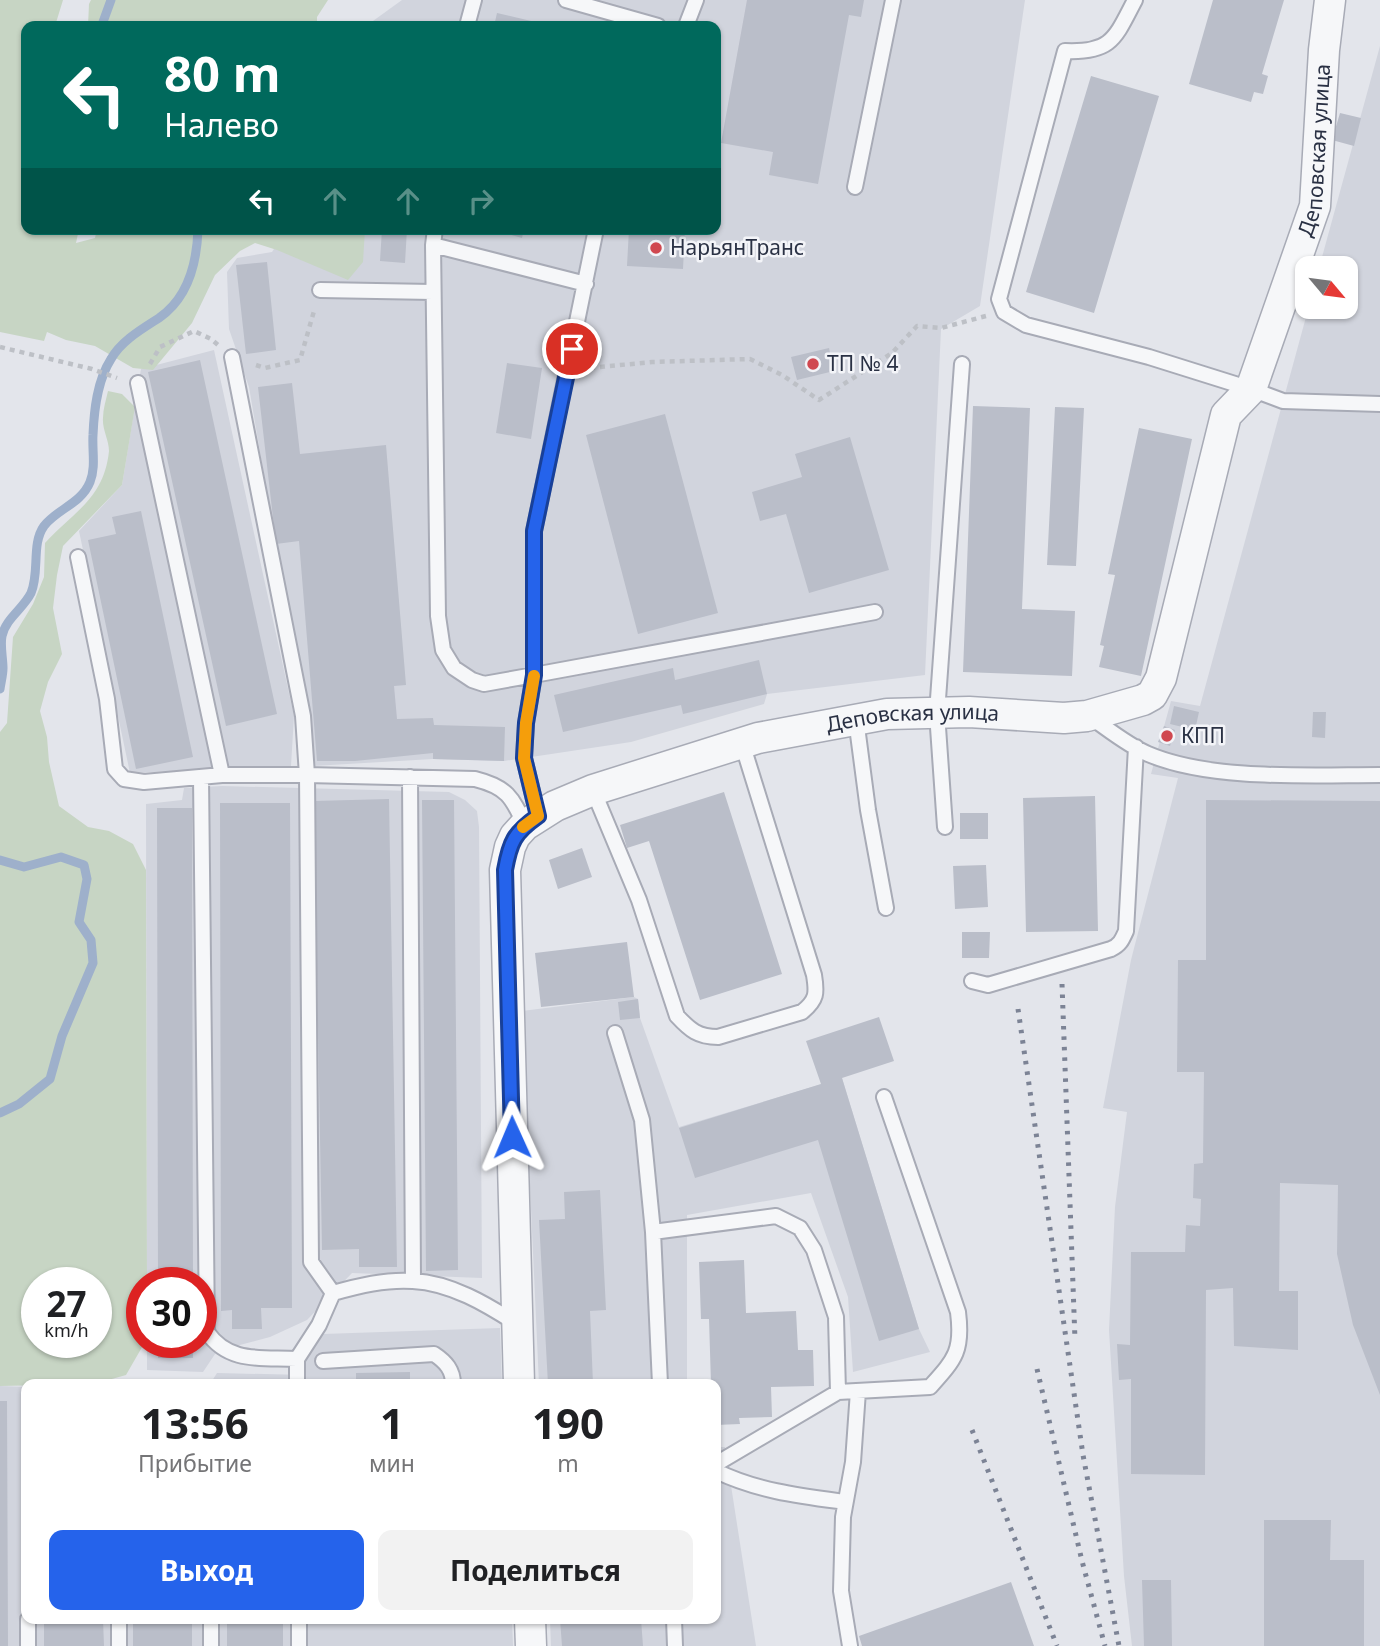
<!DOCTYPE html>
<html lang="ru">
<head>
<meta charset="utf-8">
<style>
	body { margin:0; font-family:"Noto Sans",sans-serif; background:#f2f2f2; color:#202124; height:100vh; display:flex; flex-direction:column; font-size:26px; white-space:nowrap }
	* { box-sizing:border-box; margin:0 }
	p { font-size:23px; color:#757577 }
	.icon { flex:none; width:38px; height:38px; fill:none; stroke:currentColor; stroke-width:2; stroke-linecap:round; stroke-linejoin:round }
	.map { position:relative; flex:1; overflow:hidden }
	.drawer { position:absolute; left:21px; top:1379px; width:700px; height:245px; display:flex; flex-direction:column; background:#fff; border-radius:14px; box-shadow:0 2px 5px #0004 }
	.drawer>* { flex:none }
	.guide { position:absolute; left:21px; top:21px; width:700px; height:214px; border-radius:14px; box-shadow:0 2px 5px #0004; background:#00695c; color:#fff; overflow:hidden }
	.needle { width:46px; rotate:119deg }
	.controls { position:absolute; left:1295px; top:256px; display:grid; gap:14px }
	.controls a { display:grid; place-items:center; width:63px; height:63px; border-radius:14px; background:#fff; box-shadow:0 2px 5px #0004; font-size:35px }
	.speed { position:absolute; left:21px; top:1267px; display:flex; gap:14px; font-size:35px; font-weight:700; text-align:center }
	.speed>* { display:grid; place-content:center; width:91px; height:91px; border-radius:50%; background:#fff; box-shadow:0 2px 5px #0004; line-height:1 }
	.speed small { font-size:18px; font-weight:400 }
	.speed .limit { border:10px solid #d22; background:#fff; color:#111 }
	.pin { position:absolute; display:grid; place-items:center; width:60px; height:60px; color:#fff; margin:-30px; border:4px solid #fff; border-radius:50%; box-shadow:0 2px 7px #0007 }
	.me { position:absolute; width:77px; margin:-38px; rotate:359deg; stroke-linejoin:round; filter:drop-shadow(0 0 5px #0008) }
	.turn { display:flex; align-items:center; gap:24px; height:147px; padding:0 28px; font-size:32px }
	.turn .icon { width:91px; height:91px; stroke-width:2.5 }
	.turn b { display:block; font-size:49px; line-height:60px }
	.lanes { display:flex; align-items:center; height:66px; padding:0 28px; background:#0003; justify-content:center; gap:35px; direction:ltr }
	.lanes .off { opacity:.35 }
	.eta { display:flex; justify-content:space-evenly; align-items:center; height:119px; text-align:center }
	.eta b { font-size:42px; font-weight:700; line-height:49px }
	.action { display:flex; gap:14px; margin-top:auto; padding:14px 28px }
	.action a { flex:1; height:80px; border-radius:14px; background:#2563eb; color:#fff; font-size:28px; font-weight:700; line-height:80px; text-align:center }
	.action a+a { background:#f2f2f2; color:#202124 }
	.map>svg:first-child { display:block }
</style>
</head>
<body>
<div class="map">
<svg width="1380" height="1646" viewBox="0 0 1380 1646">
	<rect width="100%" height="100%" fill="#e3e5eb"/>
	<path fill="#d1d4dd" d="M 402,0 L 1025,0 L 980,306 L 941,329 L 925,675 L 767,694 L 764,704 L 631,742 L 504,761 L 433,759 L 313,766 L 249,387 L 229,329 L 227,272 L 237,258 L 272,252 L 287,229 L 716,229 L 716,26 L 366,26 Z
		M 1380,46 L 1380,1646 L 1132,1646 L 1124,1576 L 1109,1330 L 1115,1207 L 1127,1112 L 1103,1108 L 1131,960 L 1178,778 L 1151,774 L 1171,701 L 1200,706 L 1309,306 L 1346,306 L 1346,268 L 1319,268 Z
		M 214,350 L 294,716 L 291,766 L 130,773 L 79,531 L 122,485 L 141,369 Z
		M 222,786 L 449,792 L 465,800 L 477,811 L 479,827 L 482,1278 L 352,1273 L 307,1320 L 270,1337 L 217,1351 L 203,1372 L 147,1370 L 147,1342 L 201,1342 L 201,1283 L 147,1283 L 146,804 L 182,800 L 184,788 Z
		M 634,997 L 638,999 L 640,1018 L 679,1127 L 842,1078 L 919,1329 L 930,1352 L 853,1372 L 848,1297 L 811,1193 L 687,1215 L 687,1384 L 539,1384 L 522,1011 Z
		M 500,1328 L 502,1384 L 210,1384 L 217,1373 L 305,1375 L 305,1356 L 323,1334 Z
		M 0,1386 L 26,1387 L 26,1619 L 512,1619 L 513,1646 L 0,1646 Z
		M 716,1447 L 725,1447 L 756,1646 L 551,1646 L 550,1619 L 716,1619 Z"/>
	<path fill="#c7d5c4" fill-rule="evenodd" d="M 0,0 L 63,0 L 55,26 L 26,26 L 26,229 L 79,229 L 76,243 L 95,238 L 97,229 L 365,229 L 363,262 L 348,280 L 277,250 L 255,243 L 240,251 L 215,275 L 192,323 L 153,370 L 133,368 L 95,346 L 66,340 L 47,332 L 44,341 L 0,332 Z
		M 91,0 L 328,0 L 317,17 L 317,26 L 88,26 L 89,4 Z
		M 108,391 L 122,394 L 135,407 L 122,485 L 63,546 L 57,575 L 53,608 L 62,654 L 48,682 L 40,711 L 47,737 L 49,762 L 59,806 L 88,827 L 109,831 L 133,844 L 146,870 L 147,1283 L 142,1283 L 142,1342 L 145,1342 L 126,1375 L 94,1384 L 0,1386 L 0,732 L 7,723 L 13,637 L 33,604 L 44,577 L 45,543 C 74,511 104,499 109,451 C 109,440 102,429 103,418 C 103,409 106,400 108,391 ZM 37,1283 L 96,1283 L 96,1342 L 37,1342 Z"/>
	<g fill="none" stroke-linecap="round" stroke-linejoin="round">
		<path stroke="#9eb0cb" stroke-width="9" d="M 105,26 L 103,22 L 111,0
			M 0,689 C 1,682 3,675 3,668 C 3,658 0,646 2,636 C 6,618 23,609 31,593 C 40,572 31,544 44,526 C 57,509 81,504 90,482 C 96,467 92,451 93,435 C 94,410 97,381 111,359 C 121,341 142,329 159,318 C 188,298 197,262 198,229
			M 0,860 L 24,867 L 61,857 L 84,865 L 87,879 L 79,922 L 91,940 L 93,963 L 62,1036 L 50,1079 L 19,1104 L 0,1113"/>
	</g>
	<path fill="#babec9" d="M 747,0 L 864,0 L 861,17 L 849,15 L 818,184 L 769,175 L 773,152 L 721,143 Z
		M 1213,0 L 1284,0 L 1262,74 L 1268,76 L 1263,94 L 1254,92 L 1251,102 L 1189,84 Z
		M 497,13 L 548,25 L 548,26 L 494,26 Z
		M 1091,76 L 1159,96 L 1094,313 L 1026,292 Z
		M 1340,113 L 1361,118 L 1354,146 L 1332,140 Z
		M 382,229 L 407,229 L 405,263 L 380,261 Z
		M 491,229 L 524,229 L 522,238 Z
		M 629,229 L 685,229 L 683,269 L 627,266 Z
		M 267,262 L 276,350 L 246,354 L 236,265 Z
		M 829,348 L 834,371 L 797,380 L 791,357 Z
		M 200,360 L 277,714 L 226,726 L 148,372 Z
		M 507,363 L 542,368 L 531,439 L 496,433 Z
		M 292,383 L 300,454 L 386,445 L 406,685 L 394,686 L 397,719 L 433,718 L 434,725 L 505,727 L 504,761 L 433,759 L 433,753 L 355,761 L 317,761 L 299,541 L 276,544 L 258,387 Z
		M 973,406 L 1030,408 L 1022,609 L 1075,611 L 1072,676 L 963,672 Z
		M 1055,407 L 1084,408 L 1076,566 L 1047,565 Z
		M 665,414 L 718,613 L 638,634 L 586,435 Z
		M 1139,428 L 1192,439 L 1141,676 L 1099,667 L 1104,646 L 1100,645 L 1115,575 L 1108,574 Z
		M 850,437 L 889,570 L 809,593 L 786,514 L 760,521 L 752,492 L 802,477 L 795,454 Z
		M 141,511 L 193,757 L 136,769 L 88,540 L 116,534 L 112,517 Z
		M 759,660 L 767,694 L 683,714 L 681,705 L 563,732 L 554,695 L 673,668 L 675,680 Z
		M 1174,706 L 1199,712 L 1195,730 L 1170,724 Z
		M 1313,712 L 1326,712 L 1325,738 L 1312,737 Z
		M 1164,726 L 1175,730 L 1170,746 L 1158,742 Z
		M 724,792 L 782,974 L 700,1000 L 649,841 L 627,848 L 620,825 Z
		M 1095,796 L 1098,931 L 1026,932 L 1023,798 Z
		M 389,799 L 397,1267 L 359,1267 L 359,1249 L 322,1250 L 314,801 Z
		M 422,800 L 454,800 L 458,1270 L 426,1271 Z
		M 1206,800 L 1380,801 L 1380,1395 L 1353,1325 L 1337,1254 L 1338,1185 L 1280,1183 L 1279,1291 L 1298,1291 L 1298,1350 L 1234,1346 L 1233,1288 L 1206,1290 L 1205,1475 L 1131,1474 L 1131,1379 L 1119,1380 L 1117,1344 L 1130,1345 L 1131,1252 L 1185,1252 L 1186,1225 L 1200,1226 L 1201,1199 L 1193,1198 L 1194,1164 L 1203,1163 L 1204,1072 L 1177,1072 L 1178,960 L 1206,960 Z
		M 220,803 L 290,803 L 292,1308 L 261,1308 L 262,1329 L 232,1329 L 232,1310 L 221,1311 Z
		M 157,808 L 192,808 L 193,1283 L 158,1283 Z
		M 960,813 L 988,813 L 988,839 L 960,839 Z
		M 582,848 L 592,877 L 558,889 L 549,860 Z
		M 986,865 L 988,907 L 955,909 L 953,866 Z
		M 962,932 L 990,932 L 989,958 L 962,958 Z
		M 627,942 L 634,997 L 541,1007 L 535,953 Z
		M 638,999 L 640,1018 L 620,1020 L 618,1002 Z
		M 879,1017 L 894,1061 L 842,1078 L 919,1329 L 879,1341 L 818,1140 L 695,1178 L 679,1128 L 821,1084 L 806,1041 Z
		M 600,1190 L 606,1310 L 590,1311 L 593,1384 L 548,1384 L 539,1220 L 565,1219 L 564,1192 Z
		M 744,1260 L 746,1313 L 796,1311 L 798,1350 L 813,1350 L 814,1386 L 771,1387 L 772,1417 L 739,1418 L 740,1424 L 716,1425 L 716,1384 L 711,1384 L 709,1319 L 701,1319 L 699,1262 Z
		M 158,1342 L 193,1342 L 193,1358 L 158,1358 Z
		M 410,1372 L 410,1384 L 356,1384 L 356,1373 Z
		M 227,1380 L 283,1380 L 283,1384 L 227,1384 Z
		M 0,1401 L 7,1401 L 8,1646 L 0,1646 Z
		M 1264,1520 L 1331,1520 L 1330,1560 L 1364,1560 L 1364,1646 L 1264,1646 Z
		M 1142,1580 L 1171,1580 L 1172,1646 L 1144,1646 Z
		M 1011,1582 L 1034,1646 L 862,1646 L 859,1636 Z
		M 44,1619 L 103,1619 L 104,1646 L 44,1646 Z
		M 133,1619 L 192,1619 L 192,1646 L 133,1646 Z
		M 227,1619 L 283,1619 L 283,1646 L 227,1646 Z
		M 560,1619 L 641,1619 L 643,1646 L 562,1646 Z"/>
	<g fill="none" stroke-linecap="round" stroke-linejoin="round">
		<g stroke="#a8abb6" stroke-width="18">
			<path id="service" d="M 566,0 L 658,26
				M 1135,0 C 1115,38 1112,53 1065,51 L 999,299 L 1004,312 L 1026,325 L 1149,357 L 1251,389 L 1283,401 L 1380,404
				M 467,26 L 474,0
				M 686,26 L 696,0
				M 855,187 L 893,0
				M 435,229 L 433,245 L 586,284
				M 596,229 L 534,531 L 534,675 L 875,612
				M 433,245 L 438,616 L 443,650 L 454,668 L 472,680 L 484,684 L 534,675 L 526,723 L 524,758 L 538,816
				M 320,290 L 433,292
				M 232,357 L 303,716 L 307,775 L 311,1262 L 333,1293
				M 138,383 L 222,775
				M 78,557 L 107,699 L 115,769 L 124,779 L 144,782 L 222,775 L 307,775 L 475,779 C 507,787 512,797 525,825
				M 1089,716 C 1108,729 1127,745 1148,754 C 1211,781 1312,775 1380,775
				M 856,719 L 868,810 L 886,908
				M 201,777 L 207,1332 C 229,1364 262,1357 297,1359
				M 410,777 L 413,1281
				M 593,790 L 639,900 L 677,1016 C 690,1030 698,1037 718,1037 L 802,1012 C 817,1000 817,993 814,975 L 742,743
				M 945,827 L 937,713 L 962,364
				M 972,981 L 988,985 L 1111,949 C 1120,945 1122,940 1126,931 L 1136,747
				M 615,1033 L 642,1120 L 653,1232 L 660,1384
				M 653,1232 L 776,1216 L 800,1228 L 814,1250 L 836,1317 L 838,1392 L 716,1464
				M 323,1361 L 434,1354 C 446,1362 453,1370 453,1384
				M 297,1384 L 297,1359 L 319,1325 L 333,1293 C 358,1286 386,1279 413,1281 C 451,1283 486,1304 517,1324
				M 838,1392 L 930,1387 C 955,1359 963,1351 958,1312 L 884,1097
				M 716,1471 C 757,1491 800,1496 845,1502
				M 28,1619 L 28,1646
				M 299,1619 L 299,1646
				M 674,1619 L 675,1646
				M 119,1646 L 119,1619
				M 211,1646 L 211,1619
				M 850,1646 L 841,1591 L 843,1517 L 853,1462 L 858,1391"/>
		</g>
		<g stroke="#a8abb6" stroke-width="33">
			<g id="minor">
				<path id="s1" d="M 519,1384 L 505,870 L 510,847 L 515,836 L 525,825 L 555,806 L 593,790 L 758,738 L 887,714 L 969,712 L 1064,718 L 1087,716 L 1143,700 L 1152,695 L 1161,678 L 1226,415 L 1251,389 L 1315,206 L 1324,50 L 1330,0"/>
				<path d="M 530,1619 L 531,1646"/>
			</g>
		</g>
		<path stroke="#bdc0c6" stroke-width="4.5" stroke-dasharray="5 5" stroke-linecap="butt" d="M 0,347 L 92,369 L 117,378
			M 150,364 L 160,347 L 194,331 L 211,339 L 218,345
			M 256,365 L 265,368 L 300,360 L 314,311
			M 590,368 L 652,362 L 750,359 L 782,375 L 819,400 L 892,353 L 917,326 L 941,328 L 986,316"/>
		<use href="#service" stroke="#f6f7f9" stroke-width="14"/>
		<use href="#minor" stroke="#f6f7f9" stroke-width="30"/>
		<path stroke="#7c8395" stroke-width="5" stroke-dasharray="3.5 7" stroke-linecap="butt" d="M 1062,984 L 1075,1340
			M 1018,1009 L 1083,1455 L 1119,1646
			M 1037,1369 L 1082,1561 L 1105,1646
			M 972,1430 L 1057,1646"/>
	</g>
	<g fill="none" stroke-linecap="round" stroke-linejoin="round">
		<g stroke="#184099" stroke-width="18">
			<path id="route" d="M 512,1137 L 505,870 C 510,842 514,833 538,816 L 524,758 L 526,723 L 534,675 L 534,531 L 572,349"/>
		</g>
		<use href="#route" stroke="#2563eb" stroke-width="12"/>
		<path stroke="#f59e0b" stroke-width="12" d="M 523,827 L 538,816 L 524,758 L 526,723 L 534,676"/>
	</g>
	<g fill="#d04850" stroke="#f3f4f8" stroke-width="2.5">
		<circle cx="656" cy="248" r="7"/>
		<circle cx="813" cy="364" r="7"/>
		<circle cx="1167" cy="736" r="7"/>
	</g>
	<g text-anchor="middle" stroke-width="5" stroke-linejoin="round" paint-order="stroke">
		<g font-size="21" fill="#2a3144" stroke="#f3f4f8">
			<text dy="7" stroke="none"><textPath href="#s1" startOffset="1790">Деповская улица</textPath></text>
			<text dy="7" stroke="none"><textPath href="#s1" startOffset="971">Деповская улица</textPath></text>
		</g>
		<g font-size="21" fill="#2a3144" stroke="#f3f4f8" text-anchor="start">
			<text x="670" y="255">НарьянТранс</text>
			<text x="827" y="371">ТП № 4</text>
			<text x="1181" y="743">КПП</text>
		</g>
	</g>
</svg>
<div class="controls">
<a><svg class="needle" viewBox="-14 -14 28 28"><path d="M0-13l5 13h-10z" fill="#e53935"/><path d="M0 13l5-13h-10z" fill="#757577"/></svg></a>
</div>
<div class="speed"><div>27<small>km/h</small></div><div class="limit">30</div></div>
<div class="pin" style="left:572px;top:349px;background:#d93025"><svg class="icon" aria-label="arrive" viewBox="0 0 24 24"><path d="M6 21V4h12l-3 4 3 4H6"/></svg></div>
<svg class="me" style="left:512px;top:1137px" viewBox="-20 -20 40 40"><path d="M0-17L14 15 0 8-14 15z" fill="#2563eb" stroke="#fff" stroke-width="4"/></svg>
<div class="guide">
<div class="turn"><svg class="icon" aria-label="left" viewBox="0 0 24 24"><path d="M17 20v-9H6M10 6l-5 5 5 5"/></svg><div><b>80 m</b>Налево</div></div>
<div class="lanes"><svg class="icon" aria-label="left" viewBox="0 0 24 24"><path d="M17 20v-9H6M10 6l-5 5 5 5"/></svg><svg class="icon off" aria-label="ahead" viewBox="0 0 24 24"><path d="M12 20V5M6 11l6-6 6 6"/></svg><svg class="icon off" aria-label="ahead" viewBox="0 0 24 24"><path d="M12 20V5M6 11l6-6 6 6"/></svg><svg class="icon off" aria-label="right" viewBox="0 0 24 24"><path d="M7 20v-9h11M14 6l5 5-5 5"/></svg></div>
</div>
<section class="drawer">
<div class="eta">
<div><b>13:56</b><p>Прибытие</p></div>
<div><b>1</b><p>мин</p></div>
<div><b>190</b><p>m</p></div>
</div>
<div class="action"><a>Выход</a><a>Поделиться</a></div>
</section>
</div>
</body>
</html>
